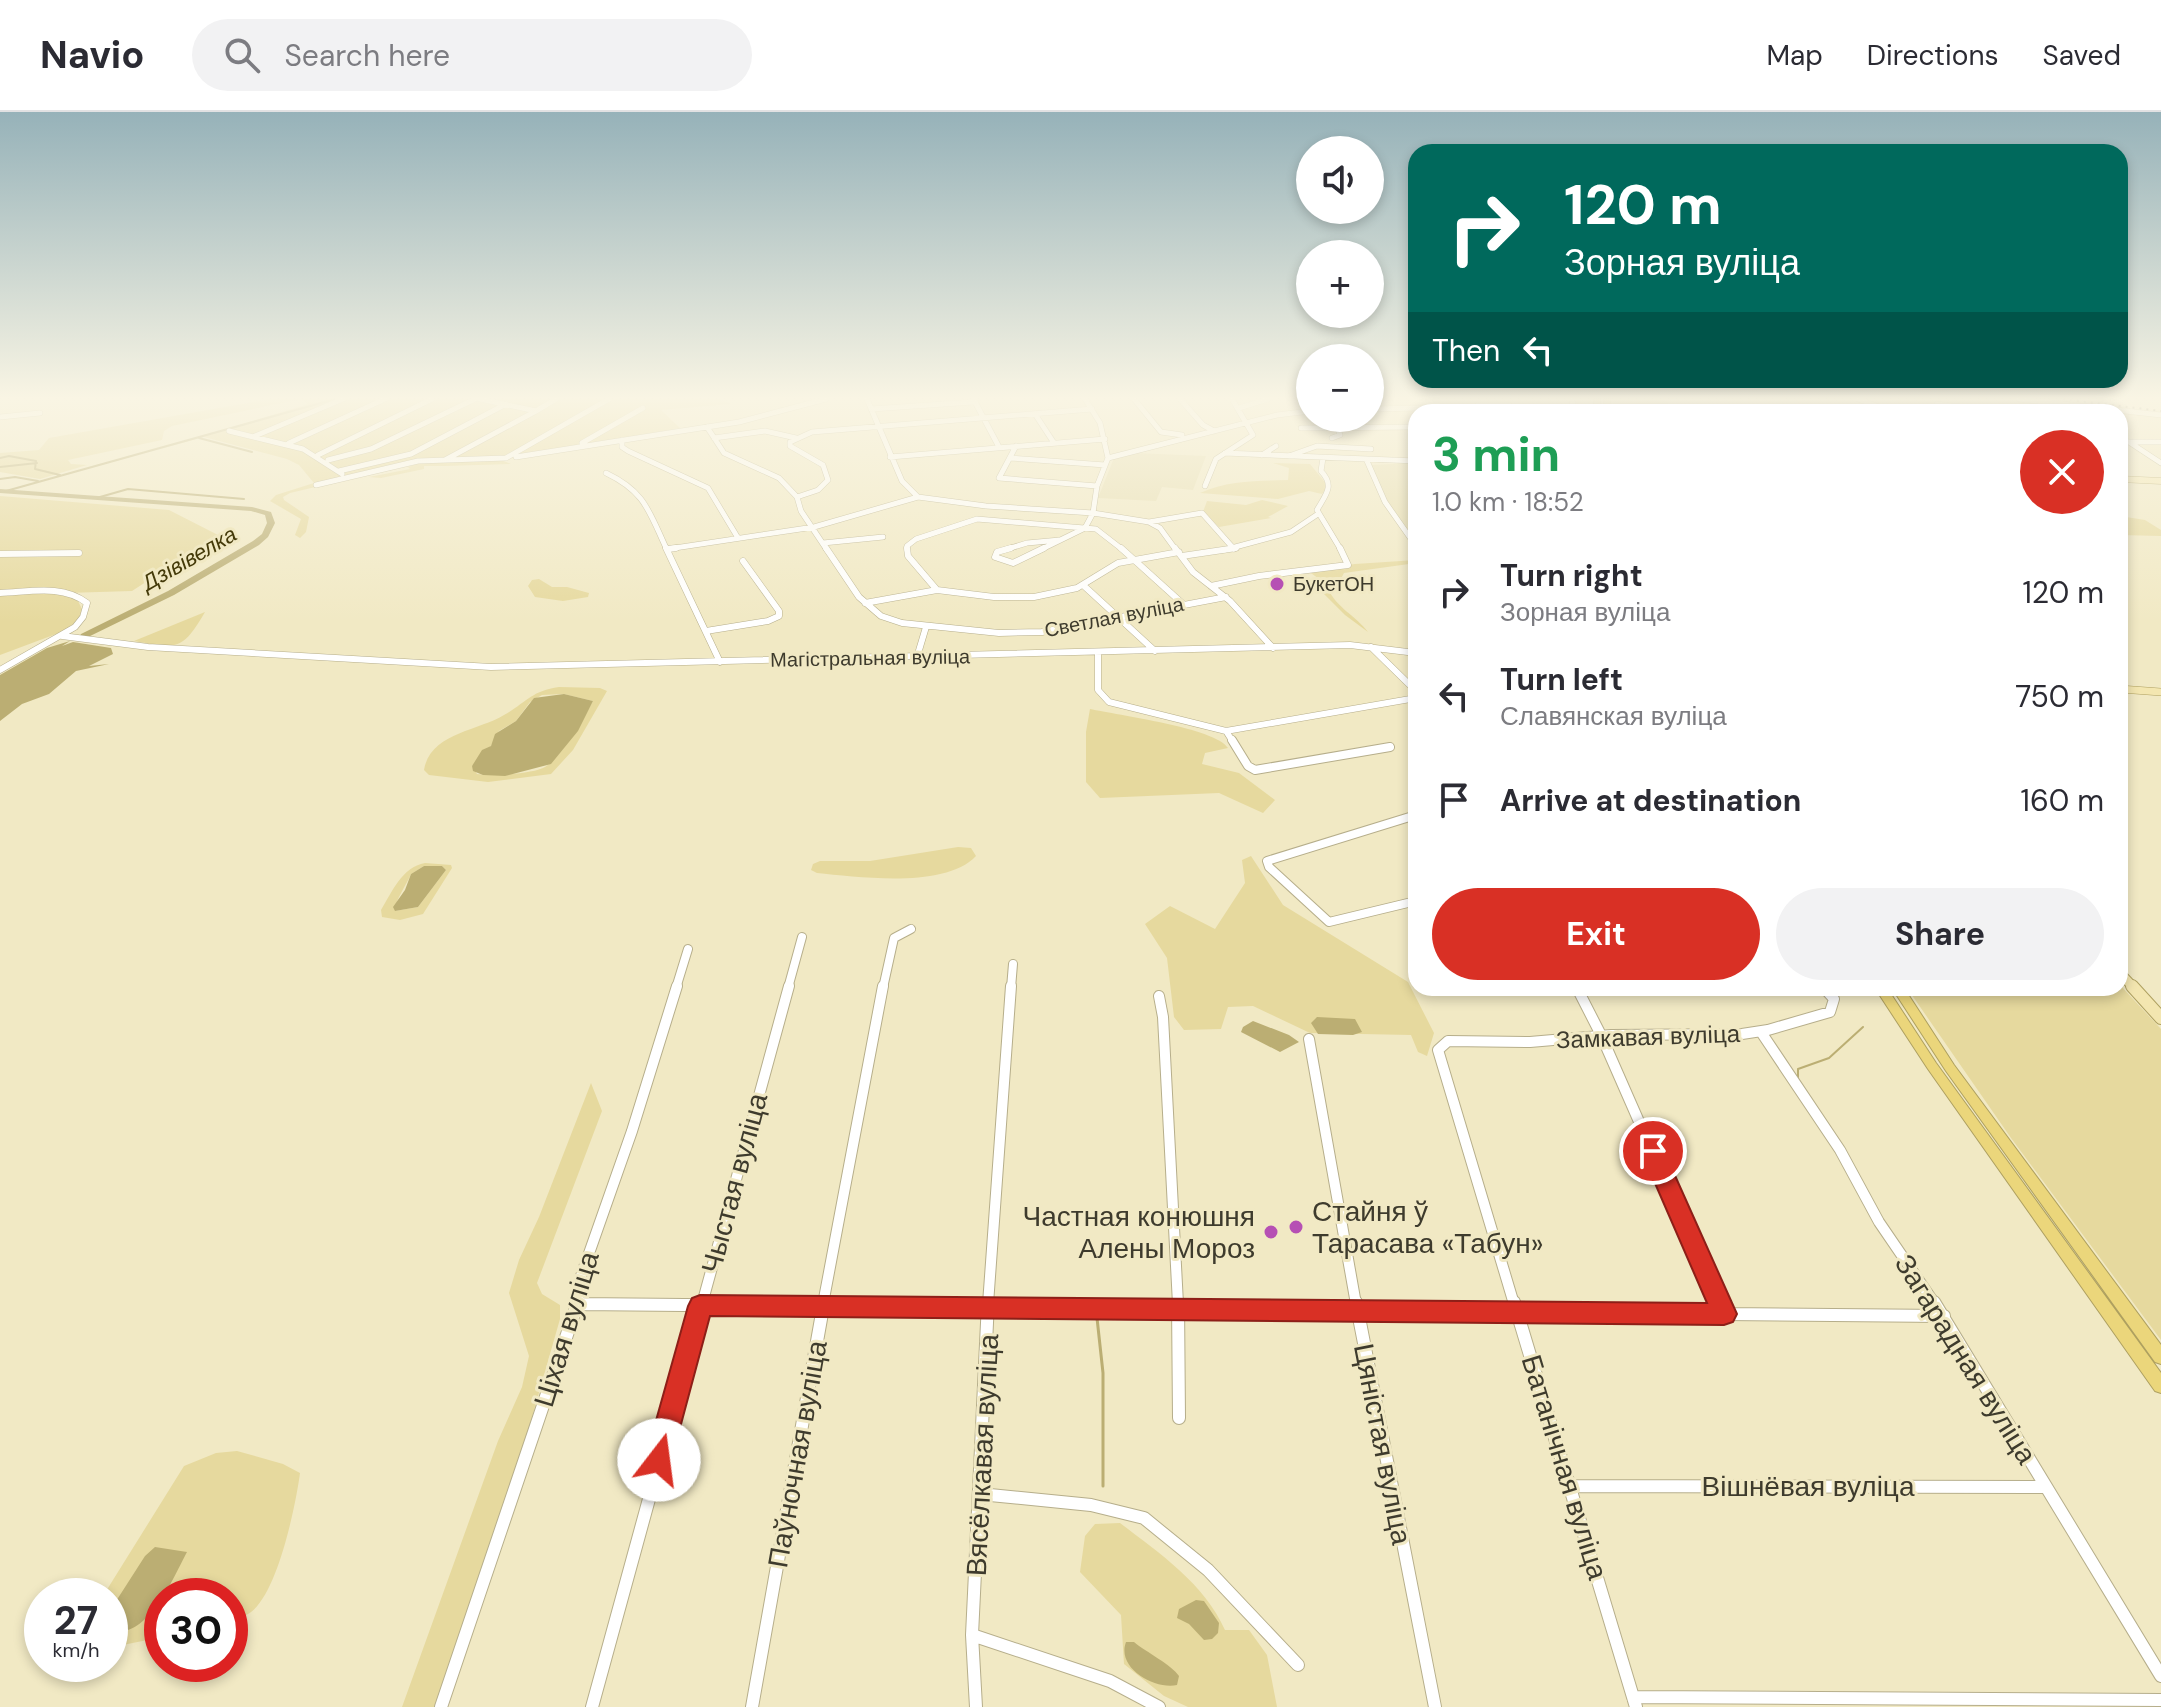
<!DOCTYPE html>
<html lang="en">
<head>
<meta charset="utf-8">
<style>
	body { margin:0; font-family:"DM Sans",sans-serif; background:#f2f2f3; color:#2b2b33; height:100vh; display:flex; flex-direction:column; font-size:30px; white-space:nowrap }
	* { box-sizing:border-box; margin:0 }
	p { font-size:26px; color:#7c7c81 }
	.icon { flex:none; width:44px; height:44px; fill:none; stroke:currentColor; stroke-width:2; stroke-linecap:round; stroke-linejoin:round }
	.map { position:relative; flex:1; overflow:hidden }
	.drawer { position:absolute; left:1408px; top:292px; width:720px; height:592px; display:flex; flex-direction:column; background:#fff; border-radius:24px; box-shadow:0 4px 12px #0003 }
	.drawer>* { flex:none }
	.banner { position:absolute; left:1408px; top:32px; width:720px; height:244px; border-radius:24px; box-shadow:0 4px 12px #0003; background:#00695c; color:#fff; overflow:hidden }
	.fabs { position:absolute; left:1296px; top:24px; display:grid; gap:16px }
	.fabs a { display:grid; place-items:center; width:88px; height:88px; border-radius:50%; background:#fff; box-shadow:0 4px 12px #0003; font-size:40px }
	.speed { position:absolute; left:24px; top:1466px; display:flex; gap:16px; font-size:40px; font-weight:700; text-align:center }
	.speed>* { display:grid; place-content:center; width:104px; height:104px; border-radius:50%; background:#fff; box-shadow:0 4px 12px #0003; line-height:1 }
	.speed small { font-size:20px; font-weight:400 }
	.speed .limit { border:12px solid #d22; background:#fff; color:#111 }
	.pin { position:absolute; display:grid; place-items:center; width:68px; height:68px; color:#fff; margin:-34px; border:4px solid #fff; border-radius:50%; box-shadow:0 2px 8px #0007 }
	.me { position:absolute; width:88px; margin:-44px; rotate:15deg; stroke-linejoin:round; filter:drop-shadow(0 0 6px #0008) }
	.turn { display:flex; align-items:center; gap:28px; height:168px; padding:0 24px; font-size:36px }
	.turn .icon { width:104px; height:104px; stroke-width:2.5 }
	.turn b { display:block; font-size:56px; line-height:68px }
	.then { display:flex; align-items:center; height:76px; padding:0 24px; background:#0003; gap:16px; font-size:30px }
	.round { display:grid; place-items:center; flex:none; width:84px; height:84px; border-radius:42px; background:#f2f2f3 }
	.head { display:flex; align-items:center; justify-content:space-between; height:136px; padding:0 24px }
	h1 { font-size:48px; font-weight:700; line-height:60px; color:#1e9e55 }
	.action { display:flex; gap:16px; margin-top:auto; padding:16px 24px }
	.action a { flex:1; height:92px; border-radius:48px; background:#d93025; color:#fff; font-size:32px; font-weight:700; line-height:92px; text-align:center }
	.action a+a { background:#f2f2f3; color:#2b2b33 }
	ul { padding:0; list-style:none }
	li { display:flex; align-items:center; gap:24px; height:104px; padding:0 24px }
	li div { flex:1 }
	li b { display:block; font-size:30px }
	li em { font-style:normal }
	header { display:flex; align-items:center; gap:48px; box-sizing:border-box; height:112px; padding:0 40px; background:#fff; border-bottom:2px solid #e1e1e2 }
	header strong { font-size:38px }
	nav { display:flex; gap:44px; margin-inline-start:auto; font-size:28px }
	.search { width:560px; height:72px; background:#f2f2f3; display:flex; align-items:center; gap:20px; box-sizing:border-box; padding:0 28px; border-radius:44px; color:#7c7c81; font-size:30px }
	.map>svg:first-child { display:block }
</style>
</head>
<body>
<header>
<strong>Navio</strong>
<div class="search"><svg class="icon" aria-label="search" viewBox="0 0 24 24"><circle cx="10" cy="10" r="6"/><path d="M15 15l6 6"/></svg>Search here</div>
<nav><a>Map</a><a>Directions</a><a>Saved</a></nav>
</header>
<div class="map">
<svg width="2161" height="1595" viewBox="0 0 2161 1595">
	<rect width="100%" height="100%" fill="#f1e9c4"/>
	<path fill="#e7deb1" d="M 1134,341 L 1206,344 L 1193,378 L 1162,375 L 1156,389 L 1098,386 L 1114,346 Z
		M 1416,351 L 1416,428 L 1387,389 L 1371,353 Z"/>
	<path fill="#e6d99e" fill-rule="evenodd" d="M 270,287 L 719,287 L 731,292 L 661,298 L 680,316 L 501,348 L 511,352 L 445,354 L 424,354 L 424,357 L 381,366 L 369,365 L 410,357 L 408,355 L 422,350 L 290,381 L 283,385 L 284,388 L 309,405 L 306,420 L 300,426 L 295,423 L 301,407 L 270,389 L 276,383 L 314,371 L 299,353 L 287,347 L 204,325 L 160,337 L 308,292 L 301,287 L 172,314 L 164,319 L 162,328 L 68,348 L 71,352 L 87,353 L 40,367 L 0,360 L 0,341 L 39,338 L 49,326 Z
		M 1613,287 L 1664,287 L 1669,292 L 1715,295 L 1721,300 L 1673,296 L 1674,300 L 1614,300 Z
		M 1273,351 L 1310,352 L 1328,374 L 1322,382 L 1309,379 L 1278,387 L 1200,381 C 1228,368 1258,369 1288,368 L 1289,356 Z
		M 0,384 L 169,398 L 218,423 L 132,479 L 66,481 L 77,487 L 82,497 L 79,507 L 64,519 L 0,543 Z
		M 1262,388 L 1288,394 L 1268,405 L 1271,406 L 1219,415 L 1203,400 L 1207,389 L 1246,393 Z
		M 2120,404 L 2145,408 L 2161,418 L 2161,424 L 2120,423 Z
		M 1416,448 L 1416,451 L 1344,461 L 1336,476 L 1329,478 C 1335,494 1357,505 1368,520 L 1345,503 L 1319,477 L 1329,474 L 1308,459 L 1355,452 Z
		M 539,467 L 552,475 L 567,475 L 589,481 L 588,485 L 563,489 L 535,485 L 528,474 L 532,468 Z
		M 205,500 C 182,539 178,537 134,529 Z
		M 559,575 L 600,576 L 607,579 L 573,638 L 551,662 L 488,670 L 429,663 L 424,658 C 430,621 478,619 504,603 C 527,590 531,579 559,575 ZM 564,582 L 593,589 C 584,606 561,645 545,655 C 534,662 490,664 477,662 L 472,654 L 491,634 L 499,619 L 516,609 L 530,590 L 542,583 Z
		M 1090,597 C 1117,603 1216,616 1228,636 L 1205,641 L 1202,652 L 1239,661 L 1275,688 L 1263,701 L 1219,681 L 1100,686 L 1086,670 L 1086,620 Z
		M 958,735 L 971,736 L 976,744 C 945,777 859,765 817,761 L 811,758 L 813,752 L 820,749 L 870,749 Z
		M 1251,744 L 1283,793 L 1408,870 L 1434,921 L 1427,944 L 1418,940 L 1411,923 L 1310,921 L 1253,894 L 1228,895 L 1221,917 L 1184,918 L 1174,905 L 1167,846 L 1145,812 L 1170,794 L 1215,817 L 1245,771 L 1242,748 Z
		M 425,751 L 451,753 L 452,756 L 423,802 L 400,808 L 382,805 L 381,798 C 392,780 402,755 425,751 ZM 424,754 L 442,754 L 446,758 L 418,795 L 395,799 C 395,788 406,774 411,762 Z
		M 2120,873 L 2161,917 L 2161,1228 L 2011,1026 L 1907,876 L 2120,876 Z
		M 591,971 L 602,999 L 537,1171 L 542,1182 L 560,1193 L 560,1207 L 494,1438 L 436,1595 L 402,1595 L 498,1329 L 522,1275 L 529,1244 L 509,1181 L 519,1148 L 539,1105 Z
		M 237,1339 L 283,1352 L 300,1361 C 296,1392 277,1486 248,1502 C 243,1505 236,1505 230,1507 L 230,1484 L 162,1484 L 162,1525 L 118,1534 L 110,1531 L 110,1484 L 103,1484 L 184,1354 L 216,1341 Z
		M 1120,1411 C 1159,1441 1204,1471 1225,1518 L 1249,1518 L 1267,1543 L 1277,1595 L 1188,1595 L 1164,1584 L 1124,1552 L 1121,1503 L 1080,1460 L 1085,1424 L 1095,1412 Z"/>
	<path fill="#bbae73" d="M 70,529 L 62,534 L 73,530 L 111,536 L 113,542 L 89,554 L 109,552 L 76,559 L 49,582 L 22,592 L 0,609 L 0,563 L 47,536 Z
		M 564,582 L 593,589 L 578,619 L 551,652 L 505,664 L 483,663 L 473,659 L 472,654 L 482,638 L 491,634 L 495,622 L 516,609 L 534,586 Z
		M 424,754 L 442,754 L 446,758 L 418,795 L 395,799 L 393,795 L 405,778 L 411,762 Z
		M 1317,905 L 1355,907 L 1362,920 L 1353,923 L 1318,922 L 1311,911 Z
		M 1253,909 L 1289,923 L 1299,930 L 1280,940 L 1241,920 L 1243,915 Z
		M 155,1435 L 187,1440 C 172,1468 149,1527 110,1519 L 111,1497 L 145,1444 Z
		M 1196,1488 L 1204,1489 L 1219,1511 L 1218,1521 L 1212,1527 L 1204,1528 L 1189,1512 L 1177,1506 L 1179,1497 Z
		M 1126,1530 L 1134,1530 C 1146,1540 1172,1553 1179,1564 L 1177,1573 C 1155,1578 1116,1556 1126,1530 Z"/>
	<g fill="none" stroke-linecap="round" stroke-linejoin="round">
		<path stroke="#bbae73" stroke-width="2" d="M 199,326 L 252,340
			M 0,346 L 9,344 L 36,349 L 35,357 L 60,363
			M 0,355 L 37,351
			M 0,367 L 15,365 L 38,369
			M 6,379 L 335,287
			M 100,385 L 128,377 L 244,387
			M 1798,967 L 1798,957 L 1829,946 L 1863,915"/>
		<path stroke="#bbae73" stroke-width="3" d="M 1097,1206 L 1103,1261 L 1103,1374"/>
		<path fill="#bbae73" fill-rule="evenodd" d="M 0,377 L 252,395 L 271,400 L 275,411 L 268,425 L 259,433 L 174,483 L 84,527 L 80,524 L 81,522 L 168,479 L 253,429 L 262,422 L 267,411 L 265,403 L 251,399 L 0,381 Z"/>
		<g stroke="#b6ae8b" stroke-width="6">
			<path id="minor-far4" d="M 867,287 L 902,369 L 918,385 L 986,394 L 1093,401 L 1149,410 L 1160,416 L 1176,438
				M 1085,287 L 1100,311 L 1108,346
				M 1134,287 L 1161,320 L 1182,323
				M 1180,287 L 1203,313 L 1214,319
				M 1572,287 L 1573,300
				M 1858,287 L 1892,300
				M 2019,287 L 2161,303
				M 974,288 L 999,335
				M 1937,292 L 1998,300
				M 1239,296 L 1268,287
				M 871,297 L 973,290
				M 1370,297 L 1474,295
				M 536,299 L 556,287
				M 1767,299 L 1783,300
				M 1480,300 L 1478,293 L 1509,293
				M 1809,300 L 1840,296
				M 1035,302 L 1054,331
				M 0,305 L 40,301
				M 707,315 L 724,341 L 779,366 L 797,385 L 801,399 L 827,438
				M 1301,316 L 1416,315
				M 229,319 L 303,337 L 342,362
				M 255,324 L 343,287
				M 714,326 L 765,319 L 796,326
				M 1332,326 L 1340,323 L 1338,317
				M 622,328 L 622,335 L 628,339 L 708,376 L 738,426
				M 2120,330 L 2161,330
				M 2129,330 L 2161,351
				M 289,331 L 385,287
				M 582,331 L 643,296
				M 1016,334 L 999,366 L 1097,374
				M 1225,341 L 1416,349
				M 318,343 L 432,287
				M 1262,343 L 1276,334
				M 1289,344 L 1317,334 L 1371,337
				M 516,345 L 739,310 L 826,287
				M 890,345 L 1105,327
				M 1010,346 L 1105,353
				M 1323,346 L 1321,359 C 1335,374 1326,382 1317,398 L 1341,438
				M 328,348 L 371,337 L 475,287
				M 445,348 L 536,299 L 480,287
				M 1367,349 L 1385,390 L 1416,434
				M 339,359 L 411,342 L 506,292
				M 606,361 C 646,380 649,400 667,438
				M 316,373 L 418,349 L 506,346 L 609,287
				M 1205,374 L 1216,347 L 1253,323 L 1232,287
				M 797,385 L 818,378 L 828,368 L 823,353 L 790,334 L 790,330 L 812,320 L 1092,297
				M 1149,410 L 1202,401 L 1234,437
				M 823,431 L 883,425
				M 668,437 L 814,415 L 918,385
				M 907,438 L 907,434 L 916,427 L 977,407 L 1096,417 L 1123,438
				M 1004,438 L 1027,431 L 1060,428
				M 1040,438 L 1085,416 L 1093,401 L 1097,374 L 1108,346 L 1277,303 L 1310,299
				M 1224,438 L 1291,420 L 1318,402"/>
		</g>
		<g stroke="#b6ae8b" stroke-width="7">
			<path id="minor-far3" d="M 666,436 L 720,550
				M 826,436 L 859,485 L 881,504 L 902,511 L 999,521 L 1042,520 L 1226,485
				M 907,436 L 908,444 L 937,478
				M 1011,436 L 997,440 L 995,445 L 1013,451 L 1044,436
				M 1121,436 L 1183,492
				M 1175,436 L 1193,460 L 1230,489 L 1273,536
				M 668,437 L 676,436
				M 0,442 L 79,441
				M 1182,444 L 1236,436
				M 1083,473 L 1155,539
				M 1211,474 L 1259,464 L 1348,453 L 1340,436
				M 0,481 C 30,480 62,472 87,491 L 83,505 L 75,515 L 0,558
				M 865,491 L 937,478 L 994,485 L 1034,485 L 1077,476 L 1118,451 L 1179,440
				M 706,519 L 768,509 L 779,504 L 779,499 L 743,449
				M 62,524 L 148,535 L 491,555 L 1350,533 L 1416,541
				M 1371,535 L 1416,579
				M 1098,541 L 1098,578 L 1109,590 L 1226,619 L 1416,586
				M 917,545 L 926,515
				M 1226,619 L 1233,630"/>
		</g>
		<g stroke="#b6ae8b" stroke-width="10">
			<path id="minor-far2" d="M 1232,628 L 1248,654 L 1255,658 L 1390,635
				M 1416,703 L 1267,749 L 1269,755 L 1329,810 L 1416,789
				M 676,876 L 688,837
				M 788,876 L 802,825
				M 883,876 L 894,826 L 911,817
				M 1011,876 L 1013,852"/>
		</g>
		<g stroke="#b6ae8b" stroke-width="12">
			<path id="minor-far1" d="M 1577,876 L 1601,923 L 1719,1192
				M 1159,884 L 1163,905 L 1178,1192
				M 1761,920 L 1840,1038 L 1879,1110 L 1935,1192
				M 1309,927 L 1356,1192
				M 578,1192 L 580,1167 L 632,1019 L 677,874
				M 702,1192 L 789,874
				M 823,1192 L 883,874
				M 988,1192 L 1011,874
				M 1514,1192 L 1438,938 L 1448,929 L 1530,930 L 1611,923 L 1742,922 L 1768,918 L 1830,900 L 1834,887 L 1824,876"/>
		</g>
		<g stroke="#b6ae8b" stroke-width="14">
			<path id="minor" d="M 1178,1190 L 1179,1306
				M 1356,1190 L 1435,1595
				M 1514,1190 L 1636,1595
				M 1718,1190 L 1724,1202
				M 1934,1190 L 2161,1564
				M 578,1192 L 1944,1204
				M 1571,1374 L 2045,1375
				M 980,1382 L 1091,1393 L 1144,1406 L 1208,1458 L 1298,1553
				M 972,1523 L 1110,1569 L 1159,1595
				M 1633,1585 L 2161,1588
				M 441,1595 L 578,1190
				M 592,1595 L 703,1190
				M 752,1595 L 824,1190
				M 976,1595 L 972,1523 L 988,1190"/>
		</g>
		<g stroke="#aea060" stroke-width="7">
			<path id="major-far3" d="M 2120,367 L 2161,369"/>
		</g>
		<g stroke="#aea060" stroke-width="8">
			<path id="major-far2" d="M 2120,577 L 2161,580"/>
		</g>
		<g stroke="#aea060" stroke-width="11">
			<path id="major-far1" d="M 2120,861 L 2134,876"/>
		</g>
		<g stroke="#aea060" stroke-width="14">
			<path id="major" d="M 2132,874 L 2161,906"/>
		</g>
		<g stroke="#aea060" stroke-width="2">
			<path id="highway" d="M 1594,287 L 1600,287 L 1601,300 L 1595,300 Z
				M 1604,287 L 1610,287 L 1611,300 L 1605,300 Z
				M 1875,876 L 1887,876 L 1936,951 L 2161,1261 L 2161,1281 L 2155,1279 L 1928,957 Z
				M 1892,876 L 1904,876 L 1954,953 L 2161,1233 L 2161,1252 L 2155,1250 L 1946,959 Z"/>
		</g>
		<use href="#minor-far4" stroke="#fff" stroke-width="5"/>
		<use href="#minor-far3" stroke="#fff" stroke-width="6"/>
		<use href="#minor-far2" stroke="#fff" stroke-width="8"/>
		<use href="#minor-far1" stroke="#fff" stroke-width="10"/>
		<use href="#minor" stroke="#fff" stroke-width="12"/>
		<use href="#major-far3" stroke="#f3e6b0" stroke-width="6"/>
		<use href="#major-far2" stroke="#f3e6b0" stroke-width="7"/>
		<use href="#major-far1" stroke="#f3e6b0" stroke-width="9"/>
		<use href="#major" stroke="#f3e6b0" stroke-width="12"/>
		<use href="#highway" fill="#ebd67b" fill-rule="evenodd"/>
		<path stroke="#585443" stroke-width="2" stroke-dasharray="2 5" stroke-linecap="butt" d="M 2063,287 L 2161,299"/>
	</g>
	<linearGradient id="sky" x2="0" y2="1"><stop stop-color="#96b2b9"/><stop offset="0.56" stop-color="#f9f5e4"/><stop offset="1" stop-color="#f9f5e4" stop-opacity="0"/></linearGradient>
	<rect width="2161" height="510" fill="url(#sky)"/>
	<path fill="#d93025" stroke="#8d1f18" stroke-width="2" d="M 1653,1030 L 1661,1033 L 1664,1039 L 1737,1202 L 1733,1210 L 1724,1213 L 710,1204 L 669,1357 L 659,1361 L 649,1357 L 645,1348 L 688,1194 L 692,1186 L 700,1183 L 1707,1191 L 1641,1039 L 1645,1033 Z"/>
	<g fill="#b650b4" stroke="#f1e9c4" stroke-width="3">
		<circle cx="1277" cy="472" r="8"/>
		<circle cx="1296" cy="1115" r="8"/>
		<circle cx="1271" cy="1120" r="8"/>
	</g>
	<g text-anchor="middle" stroke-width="6" stroke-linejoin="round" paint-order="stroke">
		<g font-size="20" fill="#3e3b2d" stroke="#f1e9c4" text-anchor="start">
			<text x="1293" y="479">БукетОН</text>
		</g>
		<g font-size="20" fill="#3e3b2d" stroke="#f1e9c4">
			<text transform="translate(1114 505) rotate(-11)" y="7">Светлая вуліца</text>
			<text transform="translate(870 546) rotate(-1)" y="7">Магістральная вуліца</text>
		</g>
		<g font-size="22" font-style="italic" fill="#443a09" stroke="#f1e9c4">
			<text transform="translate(189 446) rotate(-30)" y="8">Дзівівелка</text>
		</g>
		<g font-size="24" fill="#3e3b2d" stroke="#f1e9c4">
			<text transform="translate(1648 925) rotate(-2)" y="8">Замкавая вуліца</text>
		</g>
		<g font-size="28" fill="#3e3b2d" stroke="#f1e9c4">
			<text transform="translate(734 1071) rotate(-75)" y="10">Чыстая вуліца</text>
			<text transform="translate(566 1217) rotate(-73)" y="10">Ціхая вуліца</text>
			<text transform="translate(1966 1247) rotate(58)" y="10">Загарадная вуліца</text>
			<text transform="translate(1383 1332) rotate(79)" y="10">Цяністая вуліца</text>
			<text transform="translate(797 1342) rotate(-80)" y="10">Паўночная вуліца</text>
			<text transform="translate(982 1343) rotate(-87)" y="10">Вясёлкавая вуліца</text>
			<text transform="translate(1565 1355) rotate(73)" y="10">Батанічная вуліца</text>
			<text x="1808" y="1384">Вішнёвая вуліца</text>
		</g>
		<g font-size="28" fill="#3e3b2d" stroke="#f1e9c4" text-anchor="start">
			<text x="1312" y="1109">Стайня ў<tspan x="1312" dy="32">Тарасава «Табун»</tspan></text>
			<text x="1255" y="1114" text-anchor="end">Частная конюшня<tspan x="1255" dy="32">Алены Мороз</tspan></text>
		</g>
	</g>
</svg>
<div class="fabs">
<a><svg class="icon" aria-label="sound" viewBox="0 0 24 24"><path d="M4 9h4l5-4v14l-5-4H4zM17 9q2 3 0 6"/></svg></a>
<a>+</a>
<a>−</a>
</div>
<div class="speed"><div>27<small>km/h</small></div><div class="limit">30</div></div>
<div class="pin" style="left:1653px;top:1039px;background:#d93025"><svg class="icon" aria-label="arrive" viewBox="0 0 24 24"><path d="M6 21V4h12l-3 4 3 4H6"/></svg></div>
<svg class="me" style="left:659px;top:1348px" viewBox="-20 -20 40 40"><circle r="19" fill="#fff"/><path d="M0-13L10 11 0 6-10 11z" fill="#d93025"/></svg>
<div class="banner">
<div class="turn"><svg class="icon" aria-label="right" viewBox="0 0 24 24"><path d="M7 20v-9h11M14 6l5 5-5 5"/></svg><div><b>120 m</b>Зорная вуліца</div></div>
<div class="then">Then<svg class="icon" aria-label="left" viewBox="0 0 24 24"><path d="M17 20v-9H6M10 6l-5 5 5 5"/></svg></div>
</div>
<section class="drawer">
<div class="head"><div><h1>3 min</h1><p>1.0 km · 18:52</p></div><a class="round" style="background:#d93025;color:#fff"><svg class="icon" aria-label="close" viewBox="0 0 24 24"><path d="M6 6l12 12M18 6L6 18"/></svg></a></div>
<ul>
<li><svg class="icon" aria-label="right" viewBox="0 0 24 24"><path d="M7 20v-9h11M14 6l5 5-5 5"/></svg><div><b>Turn right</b><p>Зорная вуліца</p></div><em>120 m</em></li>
<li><svg class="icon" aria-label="left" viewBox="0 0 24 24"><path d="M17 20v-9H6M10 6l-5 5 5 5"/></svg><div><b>Turn left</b><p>Славянская вуліца</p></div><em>750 m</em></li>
<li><svg class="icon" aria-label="arrive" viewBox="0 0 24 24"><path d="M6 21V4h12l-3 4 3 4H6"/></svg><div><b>Arrive at destination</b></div><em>160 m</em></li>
</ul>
<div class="action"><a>Exit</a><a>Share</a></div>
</section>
</div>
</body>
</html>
